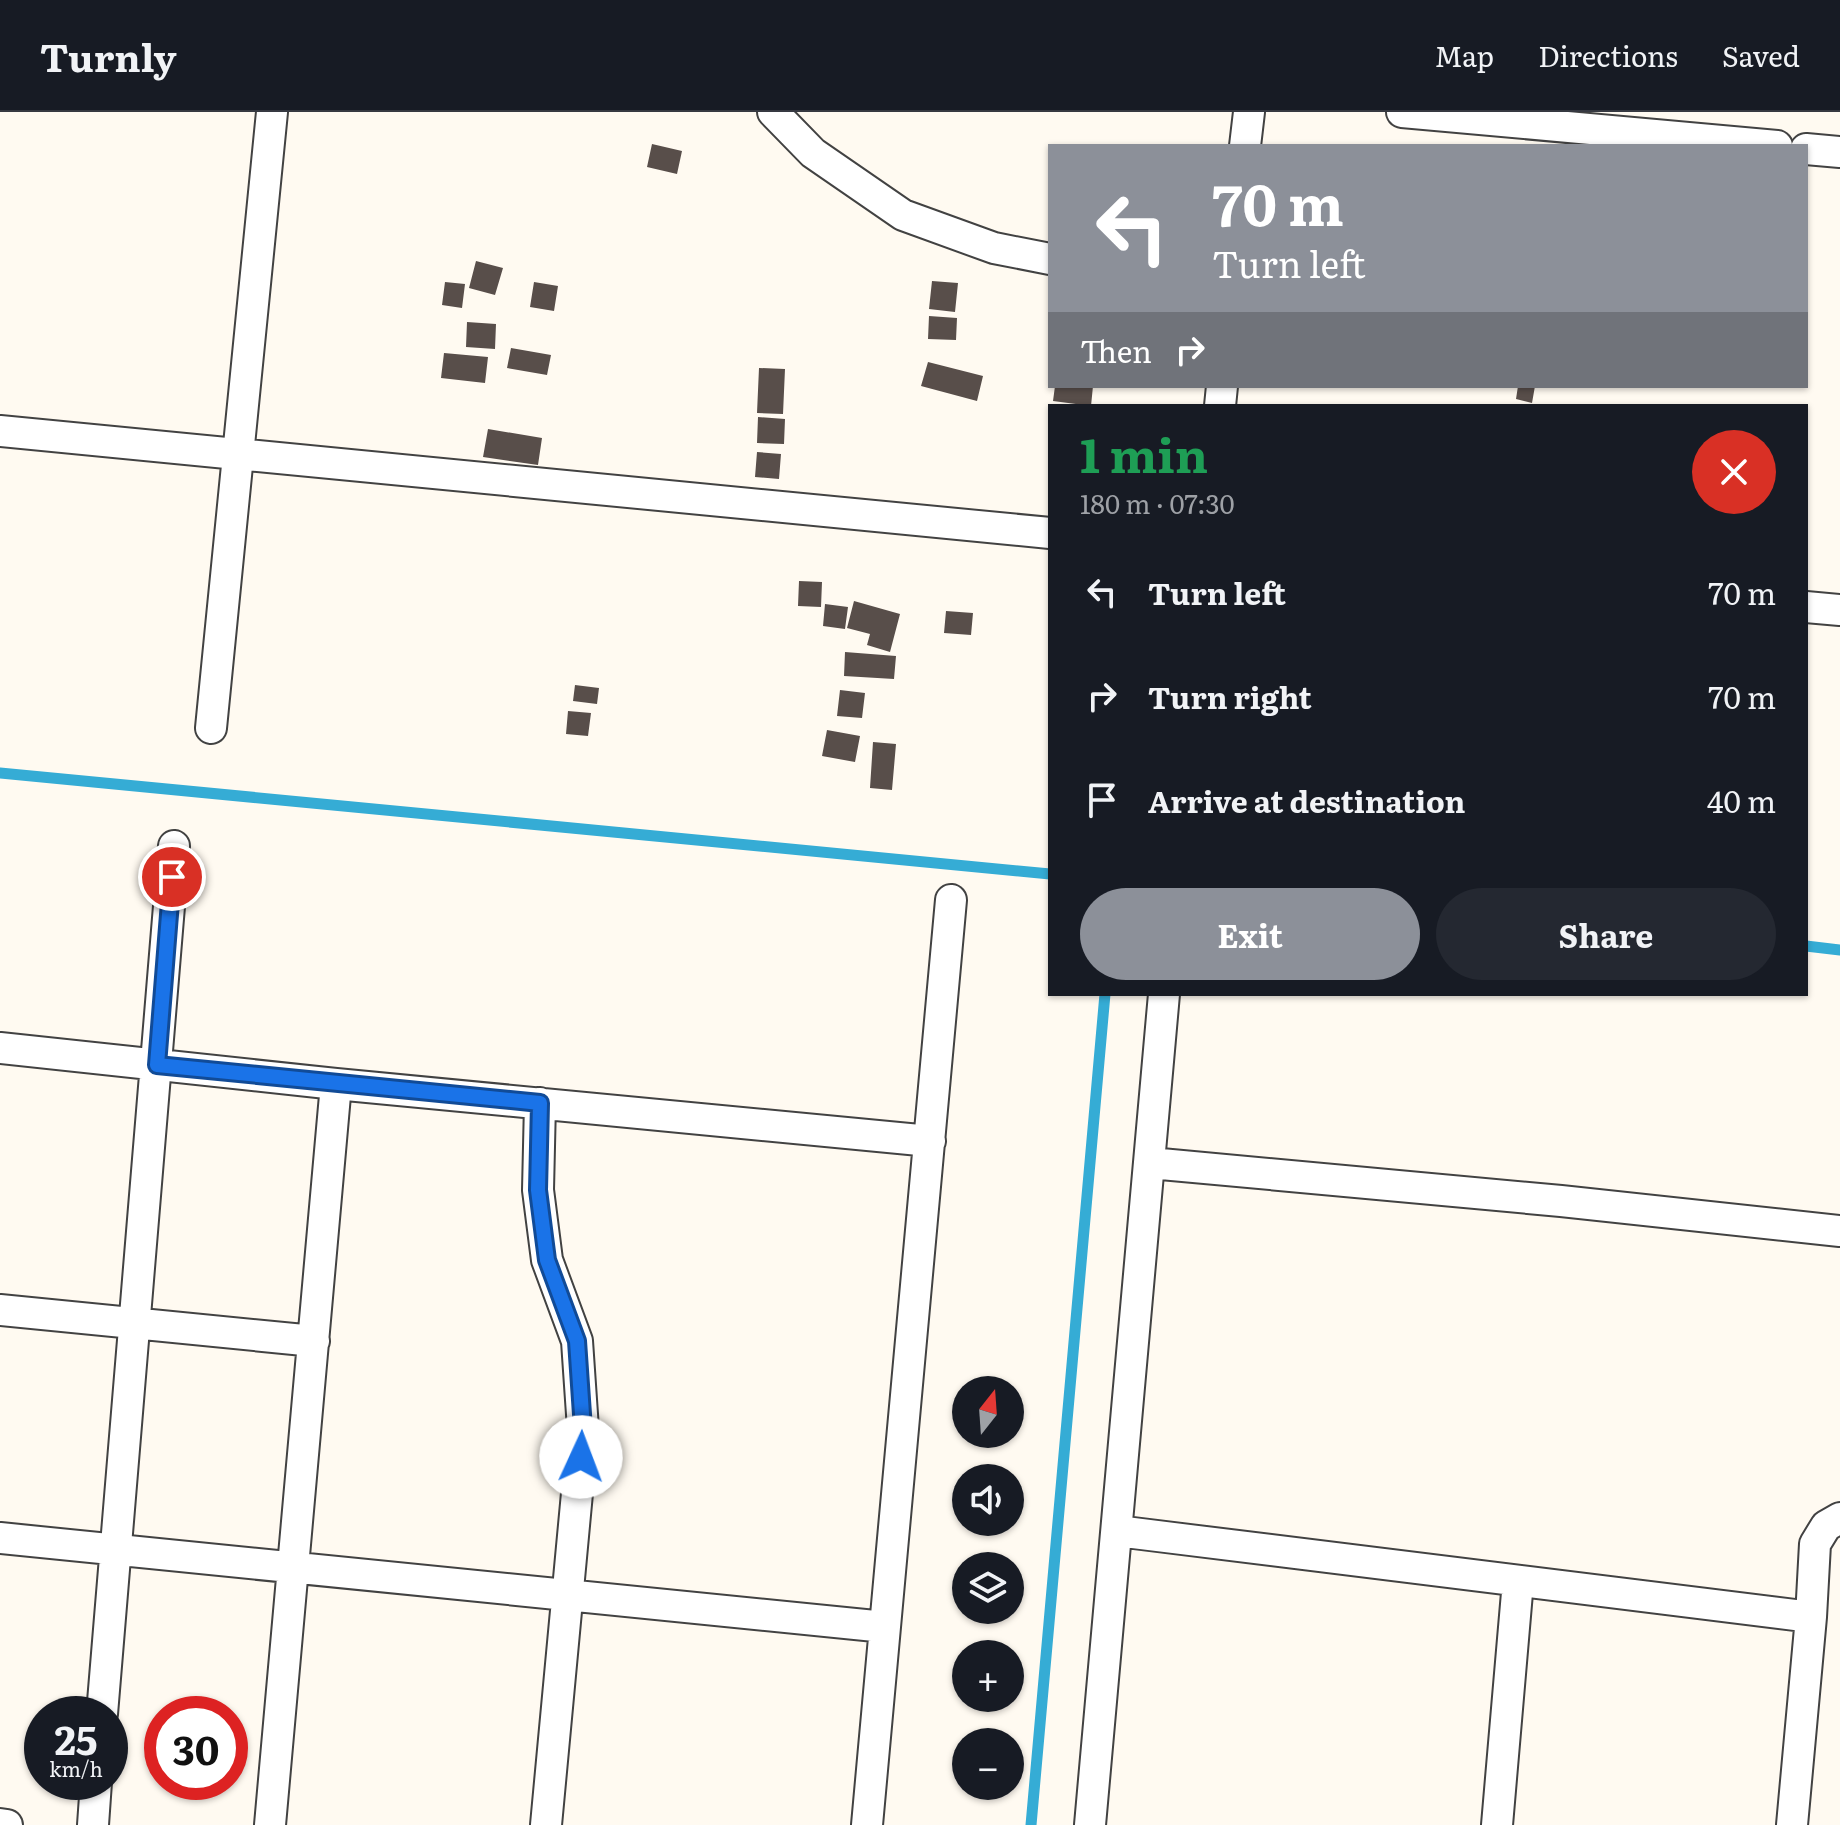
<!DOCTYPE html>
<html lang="en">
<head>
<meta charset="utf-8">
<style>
	body { margin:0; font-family:Literata,serif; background:#242831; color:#f1f3f6; height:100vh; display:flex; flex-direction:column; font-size:30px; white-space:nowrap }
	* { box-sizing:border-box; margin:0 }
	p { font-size:26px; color:#9ea1a6 }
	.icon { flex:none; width:44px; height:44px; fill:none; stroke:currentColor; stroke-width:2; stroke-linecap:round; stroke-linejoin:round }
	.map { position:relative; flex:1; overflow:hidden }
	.sheet { position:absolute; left:1048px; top:292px; width:760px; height:592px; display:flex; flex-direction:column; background:#171b24; border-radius:0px; box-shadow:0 2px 6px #0004 }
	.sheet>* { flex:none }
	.banner { position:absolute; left:1048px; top:32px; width:760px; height:244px; border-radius:0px; box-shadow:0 2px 6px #0004; background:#8c9099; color:#fff; overflow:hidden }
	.needle { width:52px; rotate:17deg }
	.buttons { position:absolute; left:952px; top:1264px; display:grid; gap:16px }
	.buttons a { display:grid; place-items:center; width:72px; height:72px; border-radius:50%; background:#171b24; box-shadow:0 2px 6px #0004; font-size:40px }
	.speed { position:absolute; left:24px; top:1584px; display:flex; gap:16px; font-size:40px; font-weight:700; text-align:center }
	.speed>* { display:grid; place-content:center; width:104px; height:104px; border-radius:50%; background:#171b24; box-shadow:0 2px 6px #0004; line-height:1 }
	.speed small { font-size:20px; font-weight:400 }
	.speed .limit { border:12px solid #d22; background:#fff; color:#111 }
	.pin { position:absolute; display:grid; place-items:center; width:68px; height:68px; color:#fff; margin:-34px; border:4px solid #fff; border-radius:50%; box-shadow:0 2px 8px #0007 }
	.me { position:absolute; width:88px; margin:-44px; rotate:2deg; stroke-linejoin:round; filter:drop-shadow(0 0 6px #0008) }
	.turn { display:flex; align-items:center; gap:28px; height:168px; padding:0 32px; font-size:36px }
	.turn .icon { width:104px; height:104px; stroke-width:2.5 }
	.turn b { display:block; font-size:56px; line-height:68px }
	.then { display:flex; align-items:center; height:76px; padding:0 32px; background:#0003; gap:16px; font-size:30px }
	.round { display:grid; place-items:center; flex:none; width:84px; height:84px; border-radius:42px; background:#242831 }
	.summary { display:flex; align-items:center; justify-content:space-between; height:136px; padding:0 32px }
	h1 { font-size:48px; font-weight:700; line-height:60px; color:#1e9e55 }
	.primary-button { display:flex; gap:16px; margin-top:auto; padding:16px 32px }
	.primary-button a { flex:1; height:92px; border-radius:48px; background:#8c9099; color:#fff; font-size:32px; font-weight:700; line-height:92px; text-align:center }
	.primary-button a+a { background:#242831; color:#f1f3f6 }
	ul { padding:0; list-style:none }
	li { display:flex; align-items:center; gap:24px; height:104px; padding:0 32px }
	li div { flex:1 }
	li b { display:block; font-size:30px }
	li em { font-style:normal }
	header { display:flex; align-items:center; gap:48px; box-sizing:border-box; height:112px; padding:0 40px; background:#171b24; border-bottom:2px solid #363941 }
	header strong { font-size:38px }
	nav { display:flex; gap:44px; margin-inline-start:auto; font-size:28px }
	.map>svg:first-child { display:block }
</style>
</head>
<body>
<header>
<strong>Turnly</strong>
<nav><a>Map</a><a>Directions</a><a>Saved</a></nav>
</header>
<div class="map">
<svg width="1840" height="1713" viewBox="0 0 1840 1713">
	<rect width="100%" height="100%" fill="#fffaf1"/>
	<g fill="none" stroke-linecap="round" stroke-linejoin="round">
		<path stroke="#35acd5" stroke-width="11" d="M 0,661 L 1050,762
			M 1806,834 L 1840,838
			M 1031,1713 L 1105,882"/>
	</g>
	<path fill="#584e4a" d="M 652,32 L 682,39 L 677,62 L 647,55 Z
		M 476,149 L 503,156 L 495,183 L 469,176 Z
		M 932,169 L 958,171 L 955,200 L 929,197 Z
		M 445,170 L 465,172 L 462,196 L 442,193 Z
		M 534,170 L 558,174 L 554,199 L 530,195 Z
		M 929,204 L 957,206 L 956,228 L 928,227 Z
		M 467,210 L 496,212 L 495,237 L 466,235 Z
		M 511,236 L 551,243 L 547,263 L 507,256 Z
		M 444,241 L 488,245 L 485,271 L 441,266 Z
		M 928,250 L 983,264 L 977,289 L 921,274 Z
		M 759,256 L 785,257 L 783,302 L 757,301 Z
		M 1055,274 L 1093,274 L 1091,294 L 1053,289 Z
		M 1518,274 L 1535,274 L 1532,291 L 1516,287 Z
		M 758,305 L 785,307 L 784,332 L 757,331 Z
		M 488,317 L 542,326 L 538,353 L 483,345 Z
		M 757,340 L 781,342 L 779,367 L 755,365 Z
		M 799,469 L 822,470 L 821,495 L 798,494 Z
		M 854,489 L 900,502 L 890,540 L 867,533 L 870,522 L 847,516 Z
		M 825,492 L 848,495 L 845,517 L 823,514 Z
		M 946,499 L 973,501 L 971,523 L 944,521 Z
		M 845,540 L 896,544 L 894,567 L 844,564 Z
		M 575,573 L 599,576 L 597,592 L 573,589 Z
		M 840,578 L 865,581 L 862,606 L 837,604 Z
		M 568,599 L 591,601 L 588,624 L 566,622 Z
		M 827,618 L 860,624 L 855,650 L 822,644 Z
		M 873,630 L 896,632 L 892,678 L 870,676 Z"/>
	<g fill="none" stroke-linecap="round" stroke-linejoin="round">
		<g stroke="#424242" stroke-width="34">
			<path id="minor" d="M 773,0 L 813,41 L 903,103 L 994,136 L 1050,147
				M 1402,0 L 1777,34
				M 1245,34 L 1249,0
				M 1806,37 L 1840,40
				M 1220,294 L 1222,274
				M 0,319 L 1050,421
				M 1806,495 L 1840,498
				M 211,616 L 272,0
				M 0,936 L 336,972 L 930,1029
				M 540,991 L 538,1078 L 547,1148 L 577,1229 L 583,1317 L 546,1713
				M 1150,1051 L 1561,1089 L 1840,1119
				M 0,1198 L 314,1229
				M 1117,1419 L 1811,1505
				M 0,1426 L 885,1515
				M 102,1602 L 174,734
				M 0,1712 L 7,1713
				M 93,1713 L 96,1670
				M 270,1713 L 336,972
				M 867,1713 L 951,788
				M 1090,1713 L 1164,882
				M 1497,1713 L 1518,1469
				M 1792,1713 L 1811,1505 L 1815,1432 L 1826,1414 L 1840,1406"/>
		</g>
		<use href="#minor" stroke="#fff" stroke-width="30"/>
	</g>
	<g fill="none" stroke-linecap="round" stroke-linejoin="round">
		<g stroke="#114b97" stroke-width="20">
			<path id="route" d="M 172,765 L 157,953 L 540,991 L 538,1078 L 547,1148 L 577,1229 L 583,1317 L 581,1345"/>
		</g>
		<use href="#route" stroke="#1a73e8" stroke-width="14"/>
	</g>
</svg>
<div class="buttons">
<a><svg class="needle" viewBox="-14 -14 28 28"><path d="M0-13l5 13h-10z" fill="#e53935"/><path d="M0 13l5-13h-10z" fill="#9ea1a6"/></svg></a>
<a><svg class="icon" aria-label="sound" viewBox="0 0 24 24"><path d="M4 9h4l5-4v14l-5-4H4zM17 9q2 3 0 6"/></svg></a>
<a><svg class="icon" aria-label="layers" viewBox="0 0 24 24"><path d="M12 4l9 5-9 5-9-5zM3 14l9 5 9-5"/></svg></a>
<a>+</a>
<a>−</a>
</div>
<div class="speed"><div>25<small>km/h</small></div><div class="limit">30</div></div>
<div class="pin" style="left:172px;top:765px;background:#d93025"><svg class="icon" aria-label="arrive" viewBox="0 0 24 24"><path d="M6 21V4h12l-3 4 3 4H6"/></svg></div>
<svg class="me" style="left:581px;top:1345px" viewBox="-20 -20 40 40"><circle r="19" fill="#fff"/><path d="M0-13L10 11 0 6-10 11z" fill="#1a73e8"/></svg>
<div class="banner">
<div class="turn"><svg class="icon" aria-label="left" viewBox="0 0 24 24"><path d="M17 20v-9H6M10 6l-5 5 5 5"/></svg><div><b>70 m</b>Turn left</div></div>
<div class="then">Then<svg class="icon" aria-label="right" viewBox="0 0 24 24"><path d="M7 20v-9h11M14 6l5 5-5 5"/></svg></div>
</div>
<section class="sheet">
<div class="summary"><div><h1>1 min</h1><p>180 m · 07:30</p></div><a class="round" style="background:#d93025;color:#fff"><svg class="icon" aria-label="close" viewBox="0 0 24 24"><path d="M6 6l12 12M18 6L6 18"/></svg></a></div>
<ul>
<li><svg class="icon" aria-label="left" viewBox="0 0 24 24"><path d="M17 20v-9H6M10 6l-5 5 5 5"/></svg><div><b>Turn left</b></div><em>70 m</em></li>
<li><svg class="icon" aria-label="right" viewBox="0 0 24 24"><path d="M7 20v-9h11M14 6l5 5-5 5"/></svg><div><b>Turn right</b></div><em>70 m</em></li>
<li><svg class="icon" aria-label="arrive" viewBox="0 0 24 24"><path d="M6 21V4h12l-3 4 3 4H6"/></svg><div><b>Arrive at destination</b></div><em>40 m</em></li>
</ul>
<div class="primary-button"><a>Exit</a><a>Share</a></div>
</section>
</div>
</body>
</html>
